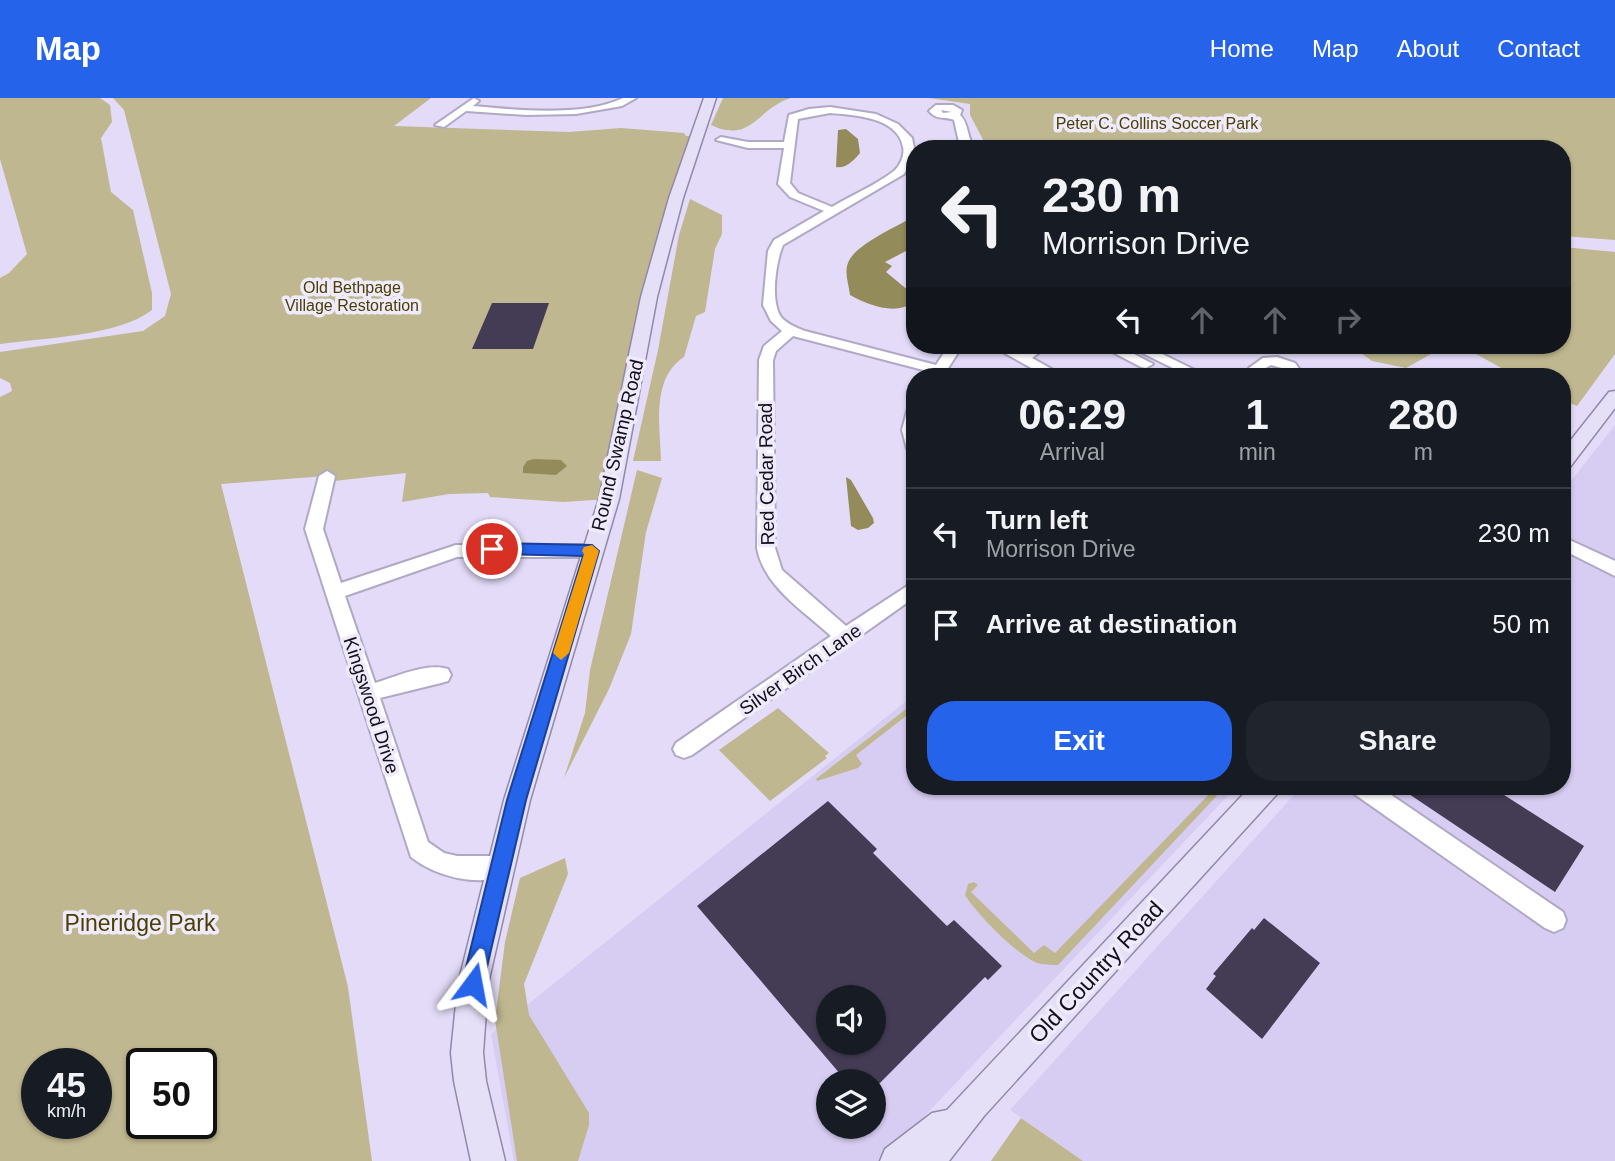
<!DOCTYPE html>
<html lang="en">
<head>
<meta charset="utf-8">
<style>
	body { margin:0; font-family:Helvetica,sans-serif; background:#20242c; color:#f1f3f6; height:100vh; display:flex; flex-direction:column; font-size:26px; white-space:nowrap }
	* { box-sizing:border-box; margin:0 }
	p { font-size:23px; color:#9ea1a6 }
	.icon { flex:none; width:38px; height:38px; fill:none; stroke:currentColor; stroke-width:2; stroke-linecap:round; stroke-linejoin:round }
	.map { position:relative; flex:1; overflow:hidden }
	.side { position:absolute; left:906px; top:270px; width:665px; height:427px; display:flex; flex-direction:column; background:#171b24; border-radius:28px; box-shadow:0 2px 5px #0004 }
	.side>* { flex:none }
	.banner { position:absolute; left:906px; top:42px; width:665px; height:214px; border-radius:28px; box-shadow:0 2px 5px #0004; background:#171b24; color:#f1f3f6; overflow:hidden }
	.tools { position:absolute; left:816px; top:887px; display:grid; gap:14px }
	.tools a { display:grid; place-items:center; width:70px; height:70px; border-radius:50%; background:#171b24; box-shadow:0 2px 5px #0004; font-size:35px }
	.speed { position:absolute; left:21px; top:950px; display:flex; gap:14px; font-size:35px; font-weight:700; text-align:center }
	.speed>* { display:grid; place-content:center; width:91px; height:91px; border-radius:50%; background:#171b24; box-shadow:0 2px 5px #0004; line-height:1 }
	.speed small { font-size:18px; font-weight:400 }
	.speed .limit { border:4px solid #111; border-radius:10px; background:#fff; color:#111 }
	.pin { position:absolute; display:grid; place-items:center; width:60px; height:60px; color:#fff; margin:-30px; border:4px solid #fff; border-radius:50%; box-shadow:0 2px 7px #0007 }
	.me { position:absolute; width:77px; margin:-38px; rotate:13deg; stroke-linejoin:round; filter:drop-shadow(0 0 5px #0008) }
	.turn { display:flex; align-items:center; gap:24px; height:147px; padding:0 21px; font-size:32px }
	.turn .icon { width:91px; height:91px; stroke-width:2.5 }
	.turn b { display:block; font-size:49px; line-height:60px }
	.lanes { display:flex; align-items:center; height:66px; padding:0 21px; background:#0003; justify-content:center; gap:35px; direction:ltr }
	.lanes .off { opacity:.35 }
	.eta { display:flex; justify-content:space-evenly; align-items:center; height:119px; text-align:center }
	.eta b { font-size:42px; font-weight:600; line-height:49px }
	.cta { display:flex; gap:14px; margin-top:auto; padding:14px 21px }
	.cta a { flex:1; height:80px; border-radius:28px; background:#2563eb; color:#fff; font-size:28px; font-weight:600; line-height:80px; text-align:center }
	.cta a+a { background:#20242c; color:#f1f3f6 }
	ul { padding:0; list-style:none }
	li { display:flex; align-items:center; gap:21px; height:91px; padding:0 21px; border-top:2px solid #363941 }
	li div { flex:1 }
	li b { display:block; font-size:26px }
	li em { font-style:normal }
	header { display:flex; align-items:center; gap:42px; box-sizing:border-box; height:98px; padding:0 35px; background:#2563eb; color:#fff }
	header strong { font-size:33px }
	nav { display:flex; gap:38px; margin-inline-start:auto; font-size:24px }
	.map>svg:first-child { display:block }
</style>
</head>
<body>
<header>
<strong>Map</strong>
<nav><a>Home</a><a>Map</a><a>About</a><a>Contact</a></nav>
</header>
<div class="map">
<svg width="1615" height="1063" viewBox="0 0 1615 1063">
	<rect width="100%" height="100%" fill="#e3dbf8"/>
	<path fill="#d7cdf2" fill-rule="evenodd" d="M 1615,327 L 1615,1063 L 1083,1063 L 1010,1012 L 1302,688 L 1563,688 L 1563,393 Z
		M 915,596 L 915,688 L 1237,688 L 882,1063 L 514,1063 L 491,936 ZM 828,900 L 873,900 L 873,945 L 828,945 ZM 828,984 L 873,984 L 873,1029 L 828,1029 Z"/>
	<path fill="#bfb78f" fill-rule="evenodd" d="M 0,0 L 100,0 L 110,7 L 112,24 L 101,40 L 111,94 L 133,112 L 152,195 L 152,212 C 119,238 43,240 0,246 L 0,180 L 9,175 L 27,156 L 0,61 Z
		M 113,0 L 431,0 L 394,28 L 569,34 L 621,30 L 684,35 L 686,38 L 694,38 L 609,401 L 563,404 L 490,399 L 488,395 L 449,396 L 402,404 L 406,375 L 325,384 L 326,378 L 221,386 L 348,889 L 372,1063 L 0,1063 L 0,299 L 12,293 L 10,285 L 0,280 L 0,254 L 143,233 L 165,218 L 171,196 L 124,12 ZM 37,966 L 96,966 L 96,1026 L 37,1026 ZM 142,966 L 201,966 L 201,1026 L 142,1026 Z
		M 723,0 L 791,0 C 757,10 752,46 711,27 Z
		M 929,0 L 1615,0 L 1615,142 L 1563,138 L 1563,51 L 988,51 L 970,17 L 970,6 Z
		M 690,101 L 722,117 L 722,136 L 715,151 L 705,214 L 696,218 L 684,259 C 651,280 660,328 661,363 L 633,363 L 658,252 L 679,137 Z
		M 1563,149 L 1615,154 L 1615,256 L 1577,308 L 1563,302 L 1563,278 L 1516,278 L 1476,256 L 1442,250 L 1406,270 L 1372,263 L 1350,247 L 1563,247 Z
		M 637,372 L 662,380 L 646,434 L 631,536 L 609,591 L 564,680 L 585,615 L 590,572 Z
		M 915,604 L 915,611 L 856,657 L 862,666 L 858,670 L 817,683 L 816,681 Z
		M 778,610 L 829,655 L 825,658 L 827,660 L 770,703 L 719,652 Z
		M 1217,688 L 1226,688 L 1058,867 C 1051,867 1042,867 1035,864 C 1015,855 976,815 965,797 L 968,786 L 974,784 L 978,787 L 971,794 L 1034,855 L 1044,847 L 1055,855 Z
		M 565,760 L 568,776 L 524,886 L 529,917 L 589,1015 L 589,1027 L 578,1063 L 517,1063 L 495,922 L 505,844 L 520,780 Z
		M 1021,1020 L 1083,1063 L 991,1063 Z"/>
	<path fill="#948b5b" d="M 846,31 L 858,41 L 860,55 C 854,62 846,71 836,69 L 838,32 Z
		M 915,118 L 915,144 L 908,148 L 906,153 L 885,164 L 892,168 L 886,174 L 915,198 L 914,204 C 896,218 868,207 850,197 C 849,187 844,175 848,165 C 854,147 898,128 915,118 Z
		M 534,361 L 561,362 L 567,368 L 556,377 L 523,375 L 523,369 L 527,363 Z
		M 846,379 L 851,382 L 873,420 L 874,425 L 868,430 L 858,432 L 851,428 Z"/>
	<path fill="#433c54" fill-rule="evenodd" d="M 492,205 L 549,205 L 533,251 L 472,251 Z
		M 1397,688 L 1490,688 L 1584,748 L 1555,794 Z
		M 828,703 L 877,751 L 873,755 L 947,828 L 954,822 L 1002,868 L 988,882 L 985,879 L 873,992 L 873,984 L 847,984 L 697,808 ZM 828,900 L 873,900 L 873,945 L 828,945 Z
		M 1264,820 L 1320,865 L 1262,941 L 1206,891 L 1216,878 L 1213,876 L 1252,830 L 1254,832 Z"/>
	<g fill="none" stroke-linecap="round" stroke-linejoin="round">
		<g stroke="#b0a9c5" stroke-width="4">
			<path id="minor" d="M 623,0 L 636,0 L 622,8 L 576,16 L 526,17 L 466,13 L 444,29 L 435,27 L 474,0 L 479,3 L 473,8 C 516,12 585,19 623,0 Z
				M 936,7 L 953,7 L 962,12 L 960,17 C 969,25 967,41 975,51 L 964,51 L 959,44 L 954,22 C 945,18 937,23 929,13 ZM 941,12 L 952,14 L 943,15 Z
				M 830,9 L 876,16 L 898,26 L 912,40 L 915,55 L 904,76 L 783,147 C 776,164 770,203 781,219 C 787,226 797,230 805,233 L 936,267 L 949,247 L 963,247 L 943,278 L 929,278 L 931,274 L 793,238 L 776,253 L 773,262 L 775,450 L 782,472 L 846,528 L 915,483 L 915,499 L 692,657 L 684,660 L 676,657 L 673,651 L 676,645 L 831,538 C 804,513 764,489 757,450 L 759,262 L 764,248 L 782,233 L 771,223 L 763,207 L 768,153 L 774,142 L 824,113 L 790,99 L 778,86 L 784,50 L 748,50 L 716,42 L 721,39 L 748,44 L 784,44 L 789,17 L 809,11 ZM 830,15 C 854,17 898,19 903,49 C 905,57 900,68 894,73 C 876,87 852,97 832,109 L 798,95 L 790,85 L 798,21 Z
				M 990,247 L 1007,247 L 1021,254 L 1033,247 L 1049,247 L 1032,260 L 1064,278 L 1046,278 Z
				M 1099,247 L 1117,247 L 1153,266 L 1146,270 L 1141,269 Z
				M 1126,247 L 1144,247 L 1207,278 L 1189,278 Z
				M 1277,259 L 1295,265 L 1304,278 L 1290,278 L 1285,271 L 1271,267 L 1264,271 L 1268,278 L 1254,278 L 1249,270 L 1263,260 Z
				M 915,308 L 915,356 L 907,351 L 902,332 L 907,313 Z
				M 327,373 L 335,378 L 323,431 L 341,485 L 456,447 L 592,447 L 598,449 L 601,453 L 598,457 L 592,459 L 457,459 L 345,498 L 375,585 C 395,579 427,564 448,571 L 451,577 L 448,583 L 441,585 L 380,600 L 428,744 L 444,755 L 457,758 L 501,758 L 509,761 L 513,769 L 509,777 C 478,789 436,779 411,759 L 305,431 L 319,378 Z
				M 1563,439 L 1615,463 L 1615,478 L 1563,452 Z
				M 1350,688 L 1378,688 L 1563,814 L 1566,822 L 1563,830 L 1554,834 L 1545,830 L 1353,695 Z"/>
		</g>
		<g stroke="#9189a8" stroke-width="3">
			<path id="major" d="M 704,0 L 716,0 L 683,100 L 657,199 L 619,401 L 530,702 L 488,886 L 483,955 L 486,983 L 505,1063 L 471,1063 L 454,983 L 451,955 L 458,886 L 504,702 L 599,401 L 641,199 L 669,100 Z
				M 1615,293 L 1615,310 L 1570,369 L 1563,371 L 1563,352 L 1609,294 Z
				M 1251,688 L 1281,688 L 1277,696 L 984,1018 L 949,1063 L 880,1063 L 885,1051 L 932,1015 L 947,1012 Z"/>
		</g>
		<use href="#minor" fill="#fff" fill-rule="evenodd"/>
		<use href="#major" fill="#e6dff8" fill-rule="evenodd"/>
	</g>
	<path fill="#2563eb" stroke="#184099" stroke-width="2" d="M 492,445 L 592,447 L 599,453 L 526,702 L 483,886 L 480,894 L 473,897 L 465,894 L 462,886 L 507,702 L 583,458 L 492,456 L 485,451 Z"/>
	<path fill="#f59e0b" d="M 592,447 L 599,453 L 569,555 L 561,562 L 553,555 L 584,456 L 582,453 L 584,449 Z"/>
	<g text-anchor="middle" stroke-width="7" stroke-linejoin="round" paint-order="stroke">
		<g font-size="16" fill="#4a3f00" stroke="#efeafc">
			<text x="1157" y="31">Peter C. Collins Soccer Park</text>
			<text x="352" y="195">Old Bethpage<tspan x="352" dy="18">Village Restoration</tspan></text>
		</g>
		<g font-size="19" fill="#13101a" stroke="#efeafc">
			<text transform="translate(617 347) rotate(-77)" y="7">Round Swamp Road</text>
			<text transform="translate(766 376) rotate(-91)" y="7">Red Cedar Road</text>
			<text transform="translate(800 571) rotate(-35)" y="7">Silver Birch Lane</text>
			<text transform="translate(372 607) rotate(72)" y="7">Kingswood Drive</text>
		</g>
		<g font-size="23" fill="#4a3f00" stroke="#efeafc">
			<text x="140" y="833">Pineridge Park</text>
		</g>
		<g font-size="23" fill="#13101a" stroke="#efeafc">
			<text transform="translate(1096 874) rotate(-47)" y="8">Old Country Road</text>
		</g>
	</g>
</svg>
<div class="tools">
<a><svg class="icon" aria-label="sound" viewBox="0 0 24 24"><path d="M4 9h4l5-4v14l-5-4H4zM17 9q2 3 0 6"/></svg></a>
<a><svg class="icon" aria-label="layers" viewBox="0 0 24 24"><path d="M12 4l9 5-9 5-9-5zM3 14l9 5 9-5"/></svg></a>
</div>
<div class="speed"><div>45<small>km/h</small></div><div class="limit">50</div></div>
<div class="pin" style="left:492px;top:451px;background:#d93025"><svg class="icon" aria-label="arrive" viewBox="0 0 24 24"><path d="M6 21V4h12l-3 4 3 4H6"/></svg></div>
<svg class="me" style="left:473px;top:886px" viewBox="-20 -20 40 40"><path d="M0-17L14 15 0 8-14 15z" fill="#2563eb" stroke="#fff" stroke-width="4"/></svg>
<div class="banner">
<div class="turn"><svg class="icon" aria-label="left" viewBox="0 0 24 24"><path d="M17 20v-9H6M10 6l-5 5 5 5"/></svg><div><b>230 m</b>Morrison Drive</div></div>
<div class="lanes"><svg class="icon" aria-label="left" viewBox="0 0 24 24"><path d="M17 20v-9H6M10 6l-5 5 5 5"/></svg><svg class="icon off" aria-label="ahead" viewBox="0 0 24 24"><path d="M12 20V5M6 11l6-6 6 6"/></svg><svg class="icon off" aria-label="ahead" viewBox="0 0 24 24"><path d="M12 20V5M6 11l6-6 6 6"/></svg><svg class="icon off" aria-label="right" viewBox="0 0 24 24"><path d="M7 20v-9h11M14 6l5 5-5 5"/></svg></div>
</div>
<section class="side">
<div class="eta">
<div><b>06:29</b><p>Arrival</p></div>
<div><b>1</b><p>min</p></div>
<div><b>280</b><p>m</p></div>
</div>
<ul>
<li><svg class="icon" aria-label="left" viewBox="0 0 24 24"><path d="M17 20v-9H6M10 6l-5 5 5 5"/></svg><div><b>Turn left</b><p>Morrison Drive</p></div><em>230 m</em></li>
<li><svg class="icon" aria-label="arrive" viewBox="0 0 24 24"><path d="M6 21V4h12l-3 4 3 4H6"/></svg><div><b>Arrive at destination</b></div><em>50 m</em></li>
</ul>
<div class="cta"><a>Exit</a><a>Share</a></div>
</section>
</div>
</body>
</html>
